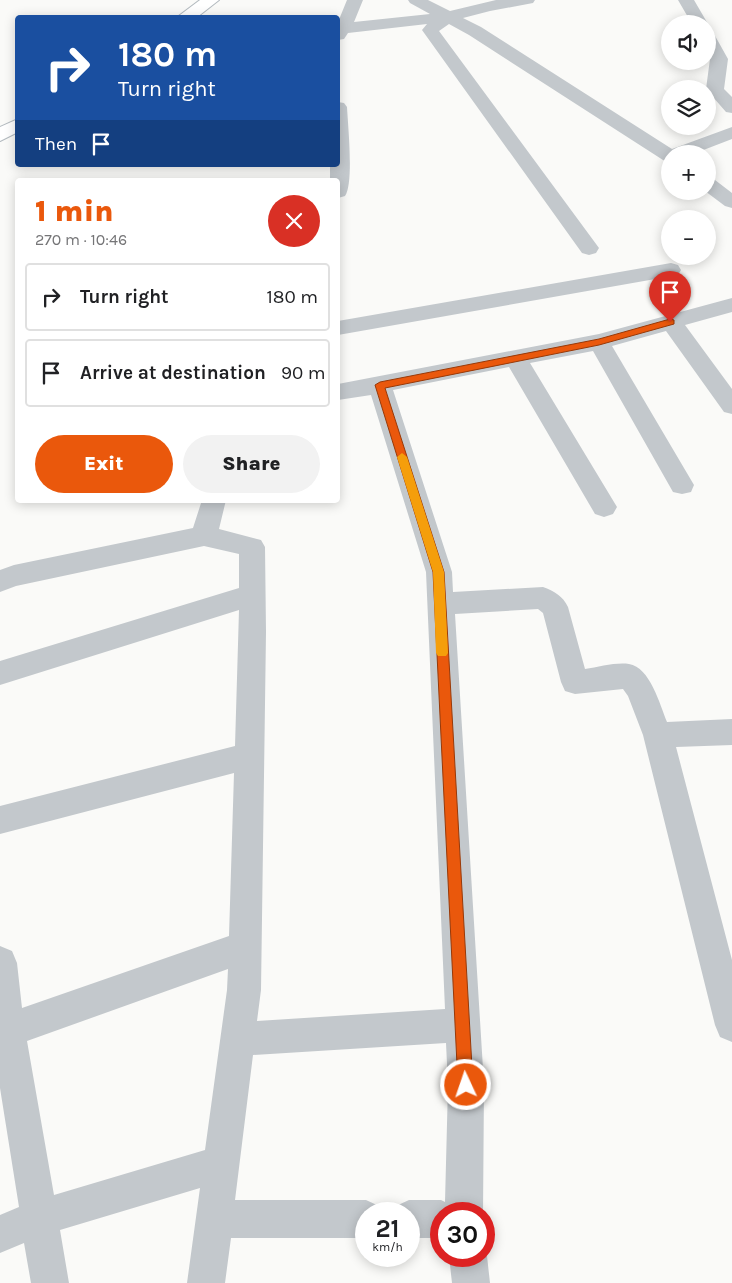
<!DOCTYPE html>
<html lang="en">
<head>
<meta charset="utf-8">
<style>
	body { margin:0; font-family:Karla,sans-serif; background:#f2f2f2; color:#202124; height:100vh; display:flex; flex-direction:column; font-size:19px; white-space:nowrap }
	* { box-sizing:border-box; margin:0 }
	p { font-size:16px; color:#757577 }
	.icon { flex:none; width:28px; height:28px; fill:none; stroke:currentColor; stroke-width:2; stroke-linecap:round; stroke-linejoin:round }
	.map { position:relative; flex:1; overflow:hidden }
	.side { position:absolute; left:15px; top:178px; width:325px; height:325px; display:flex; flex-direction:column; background:#fff; border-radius:5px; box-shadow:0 2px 12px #0003 }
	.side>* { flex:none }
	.guide { position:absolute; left:15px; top:15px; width:325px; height:152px; border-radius:5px; box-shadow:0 2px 12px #0003; background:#1a4fa0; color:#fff; overflow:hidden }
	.fabs { position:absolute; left:661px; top:15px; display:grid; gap:10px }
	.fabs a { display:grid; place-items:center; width:55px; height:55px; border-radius:50%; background:#fff; box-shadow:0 2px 12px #0003; font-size:25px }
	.speed { position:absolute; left:355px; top:1202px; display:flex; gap:10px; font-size:25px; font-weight:700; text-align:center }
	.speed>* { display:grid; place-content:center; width:65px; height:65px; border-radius:50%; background:#fff; box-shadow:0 2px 12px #0003; line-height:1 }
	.speed small { font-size:12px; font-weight:400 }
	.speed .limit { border:8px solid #d22; background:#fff; color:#111 }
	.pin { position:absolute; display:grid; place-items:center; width:42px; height:42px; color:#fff; margin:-51px -21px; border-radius:50% 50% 50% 0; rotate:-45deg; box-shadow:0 0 5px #0007 }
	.pin .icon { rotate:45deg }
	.me { position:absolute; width:55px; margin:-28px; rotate:357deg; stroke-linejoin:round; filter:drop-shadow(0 0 4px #0008) }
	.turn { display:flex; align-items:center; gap:18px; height:105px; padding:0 20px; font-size:22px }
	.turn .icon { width:65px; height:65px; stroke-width:2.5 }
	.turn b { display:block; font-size:35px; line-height:42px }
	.then { display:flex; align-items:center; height:48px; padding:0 20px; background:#0003; gap:10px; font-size:19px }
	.round { display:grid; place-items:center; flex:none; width:52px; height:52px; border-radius:26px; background:#f2f2f2 }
	.summary { display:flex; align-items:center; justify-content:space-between; height:85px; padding:0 20px }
	h1 { font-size:30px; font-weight:800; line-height:38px; color:#ea580c }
	.button { display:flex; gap:10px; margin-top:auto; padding:10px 20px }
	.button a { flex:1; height:58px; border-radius:30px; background:#ea580c; color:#fff; font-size:20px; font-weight:800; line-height:58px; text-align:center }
	.button a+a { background:#f2f2f2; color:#202124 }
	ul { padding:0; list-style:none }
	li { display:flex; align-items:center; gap:15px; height:68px; margin:0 10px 8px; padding:0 10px; border:2px solid #e0e0e0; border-radius:5px }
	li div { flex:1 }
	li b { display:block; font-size:19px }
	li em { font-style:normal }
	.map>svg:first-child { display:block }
</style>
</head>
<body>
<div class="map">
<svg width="732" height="1283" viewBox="0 0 732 1283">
	<rect width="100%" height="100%" fill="#fafaf8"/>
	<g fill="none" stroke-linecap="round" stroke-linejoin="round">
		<g stroke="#b3babf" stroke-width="2">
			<path id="secondary" d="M 200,0 L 219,0 L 196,18 L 176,18 Z
				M 18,119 L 18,132 L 0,141 L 0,127 Z"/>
		</g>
		<path fill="#c3c8cc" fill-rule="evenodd" d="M 347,0 L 363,0 L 354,22 L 430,14 L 410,3 L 408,0 L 428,0 L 450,11 L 496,0 L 535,0 L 533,3 L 490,11 L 463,18 L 481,27 L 672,149 L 732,127 L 732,139 L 693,154 L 670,154 L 670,162 L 663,160 L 469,35 L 449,24 L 439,31 L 599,248 L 596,253 L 589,255 L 582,253 L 422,30 L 427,24 L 348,33 L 344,39 L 338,40 L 338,22 Z
			M 678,0 L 694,0 L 708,24 L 708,25 L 692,24 Z
			M 708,33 L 714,34 L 728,59 L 724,89 L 732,97 L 732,113 L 726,112 L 706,89 L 710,59 L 708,53 Z
			M 338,102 L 344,103 L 347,107 C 348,126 354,183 345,196 L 338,198 L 338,180 L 330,180 L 330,165 L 338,165 Z
			M 708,178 L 715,180 L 732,193 L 732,208 L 725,206 L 705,191 L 708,191 Z
			M 671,263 L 678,265 L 681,270 L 678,275 L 338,335 L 338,321 Z
			M 732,298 L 732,312 L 685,325 L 732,389 L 732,414 L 724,412 L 666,331 L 612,346 L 694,485 L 691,492 L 682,494 L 673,492 L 593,351 L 530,363 L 617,507 L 613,514 L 604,517 L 595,514 L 509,367 L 393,390 L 452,572 L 453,592 L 543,587 C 554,591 563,596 568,607 L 585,669 C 599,667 616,662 629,664 C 650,667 660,705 667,722 L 732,719 L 732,745 L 676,747 L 732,960 L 732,1042 L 720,1037 L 715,1025 L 643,735 L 628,696 L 623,689 L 575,694 L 565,691 L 561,682 L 543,613 L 538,609 L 455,614 L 484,1085 L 483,1214 L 441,1214 L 441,1238 L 409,1238 L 409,1214 L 392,1214 L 396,1206 L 409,1200 L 441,1200 L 445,1202 L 448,1085 L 446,1043 L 253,1055 L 235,1200 L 366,1200 L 379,1206 L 383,1214 L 366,1214 L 366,1238 L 231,1238 L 225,1283 L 187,1283 L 200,1188 L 60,1230 L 69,1283 L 31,1283 L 24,1243 L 0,1253 L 0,1215 L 19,1207 L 0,1088 L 0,946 L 12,951 L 17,963 L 22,1008 L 229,936 L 234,773 L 0,834 L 0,806 L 235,746 L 239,610 L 0,685 L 0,661 L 239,588 L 239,554 L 204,546 L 16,586 L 0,592 L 0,570 L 14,565 L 193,528 L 202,500 L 226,500 L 219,529 L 261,540 L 265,547 L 266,632 L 261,990 L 257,1021 L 445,1009 L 426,572 L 371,395 L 338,400 L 338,384 L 599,334 ZM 228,969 L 227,990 L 205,1150 L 54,1195 L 27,1041 Z
			M 484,1248 L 487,1256 L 490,1283 L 452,1283 L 449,1256 L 484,1256 Z"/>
		<use href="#secondary" fill="#fff" fill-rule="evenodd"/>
	</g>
	<path fill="#ea580c" stroke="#983908" d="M 670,319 L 674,320 L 674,324 L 599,345 L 385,388 L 444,572 L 473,1085 L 471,1090 L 466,1092 L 460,1090 L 458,1085 L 433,572 L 375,385 L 380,382 L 599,339 Z"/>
	<path fill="#f59e0b" d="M 402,453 L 407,457 L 444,572 L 448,653 L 446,656 L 438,656 L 436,653 L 433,572 L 397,457 Z"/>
</svg>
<div class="fabs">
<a><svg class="icon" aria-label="sound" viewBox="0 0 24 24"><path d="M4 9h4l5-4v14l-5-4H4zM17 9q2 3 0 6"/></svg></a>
<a><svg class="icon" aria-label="layers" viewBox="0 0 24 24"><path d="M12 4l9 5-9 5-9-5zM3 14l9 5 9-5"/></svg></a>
<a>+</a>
<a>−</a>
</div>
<div class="speed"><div>21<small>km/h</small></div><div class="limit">30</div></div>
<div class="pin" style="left:670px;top:322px;background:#d93025"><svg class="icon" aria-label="arrive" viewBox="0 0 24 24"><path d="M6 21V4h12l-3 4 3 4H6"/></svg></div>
<svg class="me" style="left:466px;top:1085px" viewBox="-20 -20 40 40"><circle r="17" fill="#ea580c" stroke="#fff" stroke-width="3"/><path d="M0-11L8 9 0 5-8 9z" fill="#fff"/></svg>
<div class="guide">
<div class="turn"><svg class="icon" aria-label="right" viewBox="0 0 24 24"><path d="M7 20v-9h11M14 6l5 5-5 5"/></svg><div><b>180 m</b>Turn right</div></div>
<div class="then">Then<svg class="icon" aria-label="arrive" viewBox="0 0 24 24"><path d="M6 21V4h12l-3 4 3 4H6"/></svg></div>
</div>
<section class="side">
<div class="summary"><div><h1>1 min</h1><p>270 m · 10:46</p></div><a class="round" style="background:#d93025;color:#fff"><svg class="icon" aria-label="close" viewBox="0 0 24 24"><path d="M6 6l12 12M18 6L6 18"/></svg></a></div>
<ul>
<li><svg class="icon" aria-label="right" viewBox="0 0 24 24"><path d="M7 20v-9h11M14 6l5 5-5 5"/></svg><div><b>Turn right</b></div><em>180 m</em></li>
<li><svg class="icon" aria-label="arrive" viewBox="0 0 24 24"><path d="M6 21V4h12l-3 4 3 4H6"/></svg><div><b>Arrive at destination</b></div><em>90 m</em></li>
</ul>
<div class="button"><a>Exit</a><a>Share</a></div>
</section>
</div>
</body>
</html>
